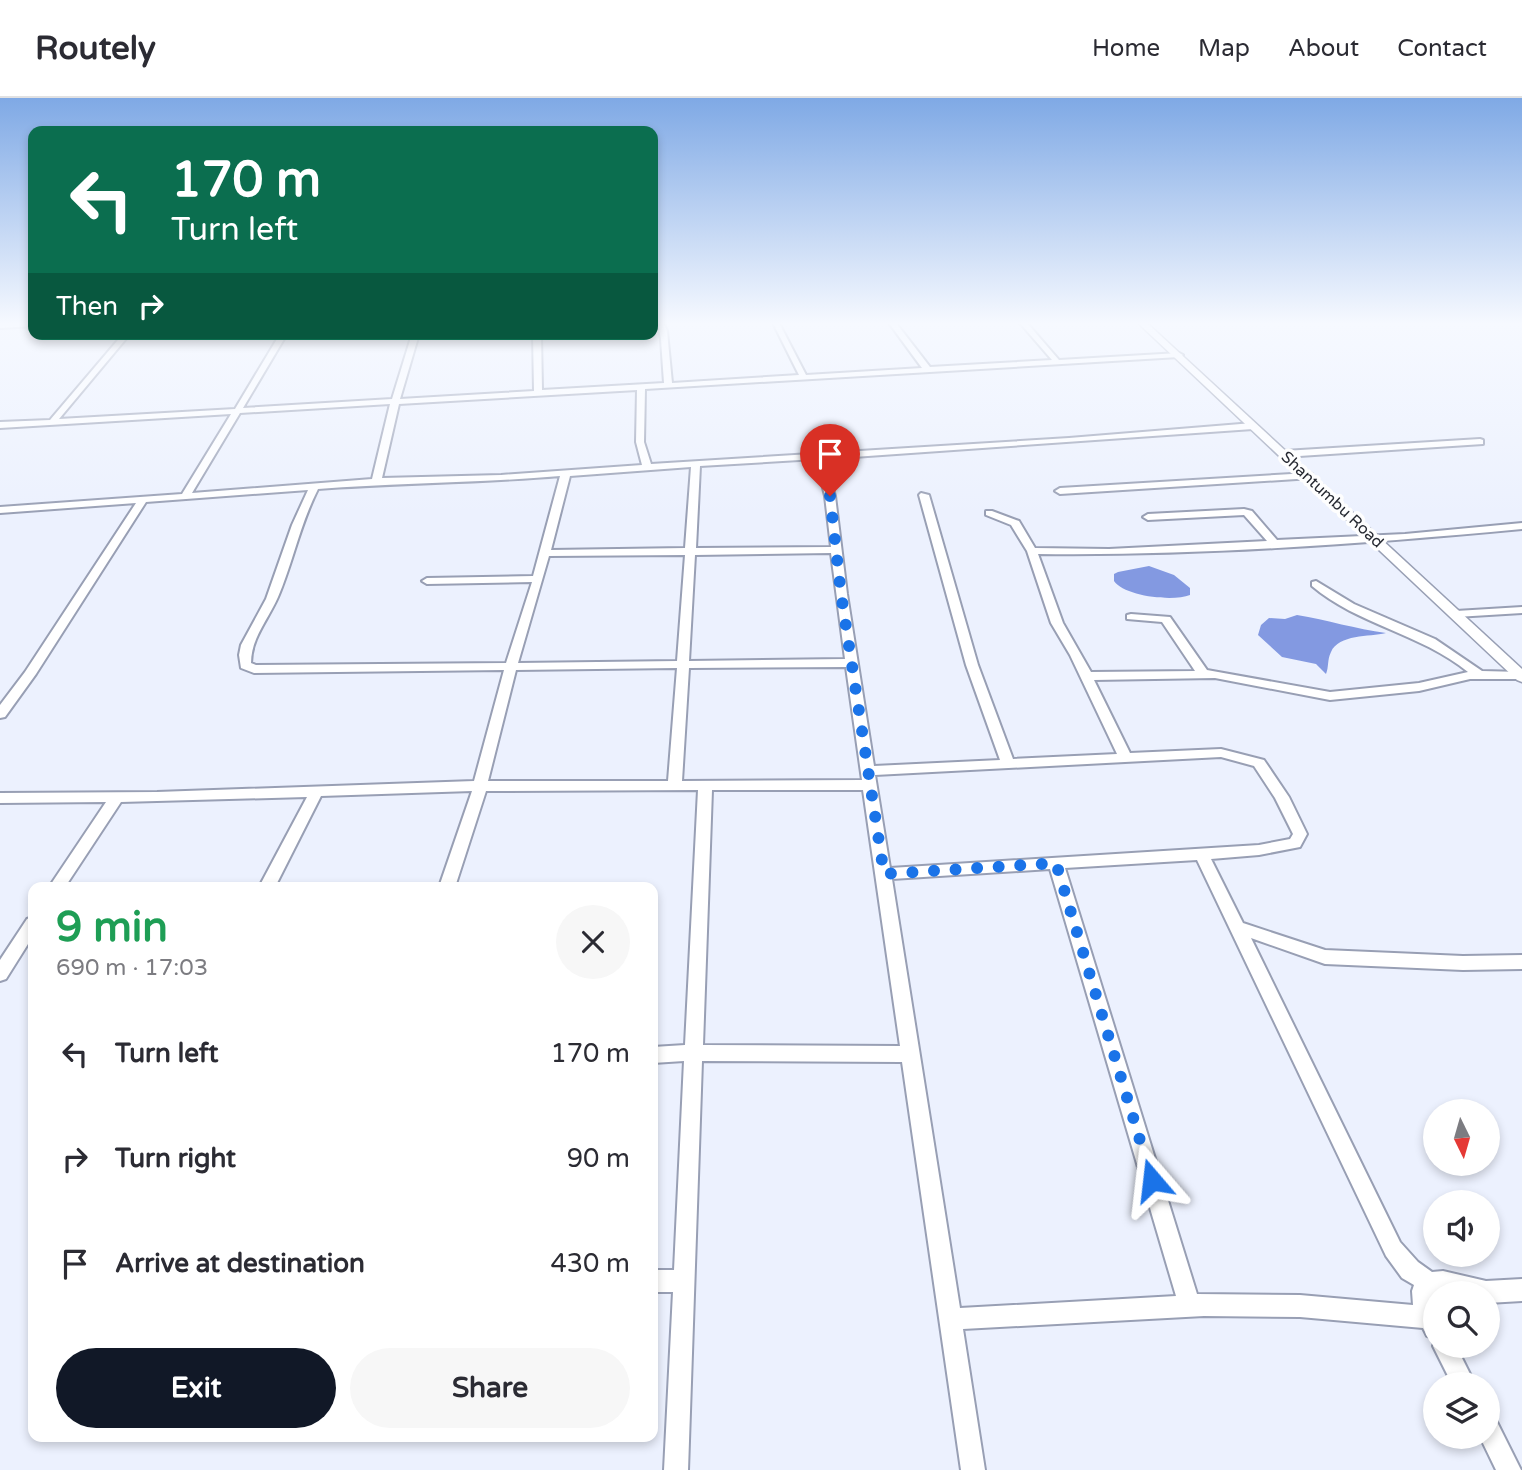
<!DOCTYPE html>
<html lang="en">
<head>
<meta charset="utf-8">
<style>
	body { margin:0; font-family:"Varela Round",sans-serif; background:#f7f7f7; color:#2b2b33; height:100vh; display:flex; flex-direction:column; font-size:26px; white-space:nowrap }
	* { box-sizing:border-box; margin:0 }
	p { font-size:23px; color:#7c7c81 }
	.icon { flex:none; width:38px; height:38px; fill:none; stroke:currentColor; stroke-width:2; stroke-linecap:round; stroke-linejoin:round }
	.map { position:relative; flex:1; overflow:hidden }
	.panel { position:absolute; left:28px; top:784px; width:630px; height:560px; display:flex; flex-direction:column; background:#fff; border-radius:14px; box-shadow:0 4px 10px #0003 }
	.panel>* { flex:none }
	.guide { position:absolute; left:28px; top:28px; width:630px; height:214px; border-radius:14px; box-shadow:0 4px 10px #0003; background:#0b6e4f; color:#fff; overflow:hidden }
	.needle { width:46px; rotate:175deg }
	.tools { position:absolute; left:1423px; top:1001px; display:grid; gap:14px }
	.tools a { display:grid; place-items:center; width:77px; height:77px; border-radius:50%; background:#fff; box-shadow:0 4px 10px #0003; font-size:35px }
	.pin { position:absolute; display:grid; place-items:center; width:60px; height:60px; color:#fff; margin:-72px -30px; border-radius:50% 50% 50% 0; rotate:-45deg; box-shadow:0 0 7px #0007 }
	.pin .icon { rotate:45deg }
	.me { position:absolute; width:77px; margin:-38px; rotate:343deg; stroke-linejoin:round; filter:drop-shadow(0 0 5px #0008) }
	.turn { display:flex; align-items:center; gap:24px; height:147px; padding:0 28px; font-size:32px }
	.turn .icon { width:91px; height:91px; stroke-width:2.5 }
	.turn b { display:block; font-size:49px; line-height:60px }
	.then { display:flex; align-items:center; height:66px; padding:0 28px; background:#0003; gap:14px; font-size:26px }
	.round { display:grid; place-items:center; flex:none; width:74px; height:74px; border-radius:37px; background:#f7f7f7 }
	.summary { display:flex; align-items:center; justify-content:space-between; height:119px; padding:0 28px }
	h1 { font-size:42px; font-weight:700; line-height:52px; color:#1e9e55 }
	.cta { display:flex; gap:14px; margin-top:auto; padding:14px 28px }
	.cta a { flex:1; height:80px; border-radius:42px; background:#111827; color:#fff; font-size:28px; font-weight:700; line-height:80px; text-align:center }
	.cta a+a { background:#f7f7f7; color:#2b2b33 }
	ul { padding:0; list-style:none }
	li { display:flex; align-items:center; gap:21px; height:105px; padding:0 28px }
	li div { flex:1 }
	li b { display:block; font-size:26px }
	li em { font-style:normal }
	header { display:flex; align-items:center; gap:42px; box-sizing:border-box; height:98px; padding:0 35px; background:#fff; border-bottom:2px solid #e1e1e2 }
	header strong { font-size:33px }
	nav { display:flex; gap:38px; margin-inline-start:auto; font-size:24px }
	.map>svg:first-child { display:block }
</style>
</head>
<body>
<header>
<strong>Routely</strong>
<nav><a>Home</a><a>Map</a><a>About</a><a>Contact</a></nav>
</header>
<div class="map">
<svg width="1522" height="1372" viewBox="0 0 1522 1372">
	<rect width="100%" height="100%" fill="#ecf1fe"/>
	<path fill="#8399e1" d="M 1149,468 L 1174,477 L 1190,490 L 1190,497 C 1172,504 1124,498 1114,483 L 1114,476 L 1118,474 Z
		M 1297,517 C 1327,522 1356,531 1386,535 C 1369,539 1339,536 1331,554 C 1327,562 1329,569 1326,576 L 1316,566 L 1282,559 L 1258,537 L 1261,527 L 1269,520 L 1285,521 Z"/>
	<g fill="none" stroke-linecap="round" stroke-linejoin="round">
		<g stroke="#989fb4" stroke-width="4">
			<path id="minor" d="M 33,225 L 33,228 L 0,230 L 0,226 Z
				M 658,225 L 664,225 L 667,233 L 672,285 L 799,277 L 773,225 L 779,225 L 806,277 L 922,270 L 889,225 L 896,225 L 930,269 L 1052,262 L 1020,225 L 1027,225 L 1059,262 L 1179,255 L 1183,257 L 1179,259 L 645,291 L 644,344 L 651,366 L 1069,340 L 1253,325 L 1257,328 L 1253,331 L 825,361 L 835,398 L 847,496 L 874,668 L 1000,662 L 966,567 L 919,397 L 921,395 L 929,397 L 978,567 L 1013,661 L 1117,656 L 1070,557 L 1051,525 L 1027,453 L 1011,427 L 986,417 L 986,413 L 992,413 L 1019,423 L 1035,450 L 1109,451 L 1267,443 L 1244,417 L 1148,422 L 1143,419 L 1148,416 L 1244,411 L 1252,413 L 1277,442 L 1405,436 L 1522,425 L 1522,431 C 1363,446 1198,458 1038,456 L 1063,525 L 1091,574 L 1195,573 L 1162,524 L 1127,521 L 1127,517 L 1131,516 L 1170,519 L 1207,572 L 1330,594 L 1419,585 L 1468,574 C 1420,535 1358,527 1312,488 L 1312,484 L 1316,483 L 1354,506 L 1435,541 L 1482,573 L 1522,574 L 1522,580 L 1520,581 L 1470,581 L 1419,593 L 1330,602 L 1215,580 L 1094,582 L 1130,655 L 1221,651 L 1264,662 L 1289,699 L 1307,736 L 1300,749 L 1259,757 L 1211,761 L 1243,825 L 1325,852 L 1463,858 L 1522,857 L 1522,871 L 1463,872 L 1325,866 L 1251,840 L 1400,1144 L 1418,1164 L 1432,1174 L 1443,1173 L 1486,1183 L 1522,1181 L 1522,1203 L 1488,1205 L 1488,1195 L 1435,1195 L 1435,1241 L 1427,1238 L 1423,1230 L 1300,1219 L 1204,1218 L 963,1231 L 985,1372 L 961,1372 L 902,964 L 702,963 L 688,1372 L 664,1372 L 673,1194 L 653,1194 L 653,1172 L 674,1172 L 684,963 L 653,965 L 653,949 L 685,947 L 698,692 L 486,693 L 455,789 L 439,789 L 472,693 L 321,698 L 275,789 L 259,789 L 307,699 L 121,704 L 65,789 L 49,789 L 106,704 L 0,705 L 0,695 L 157,694 L 474,683 L 504,572 L 254,575 L 241,570 L 239,557 L 241,547 L 266,501 L 292,427 L 308,392 L 146,404 L 36,576 L 5,619 L 0,620 L 0,607 L 25,574 L 136,405 L 0,415 L 0,409 L 182,396 L 231,316 L 0,330 L 0,324 L 50,322 L 123,236 L 130,236 L 59,321 L 235,311 L 280,236 L 287,236 L 243,310 L 392,301 L 412,236 L 419,236 L 400,301 L 534,293 L 533,236 L 541,236 L 542,292 L 664,285 L 661,241 ZM 637,292 L 636,344 L 642,367 L 501,377 L 382,380 L 399,306 ZM 390,306 L 372,381 L 192,395 L 240,315 ZM 816,361 L 825,398 L 831,449 L 696,450 L 700,368 ZM 691,369 L 685,450 L 551,452 L 570,378 ZM 560,378 L 533,478 L 427,480 L 422,483 L 427,486 L 532,484 L 506,565 L 256,567 L 251,565 C 251,540 268,522 278,499 C 293,464 300,426 318,391 C 399,385 480,385 560,378 ZM 831,455 L 845,561 L 689,563 L 695,457 ZM 685,457 L 677,563 L 518,565 L 549,458 ZM 846,569 L 862,682 L 682,683 L 689,570 ZM 677,570 L 668,683 L 488,683 L 516,572 ZM 1221,659 L 1254,668 L 1275,700 L 1293,736 L 1290,741 L 1259,747 L 890,770 L 875,677 ZM 712,692 L 863,692 L 900,948 L 703,947 ZM 1197,762 L 1386,1158 L 1402,1180 L 1414,1187 L 1412,1193 L 1413,1207 L 1300,1197 L 1197,1196 L 1065,770 ZM 1050,771 L 1176,1198 L 960,1210 L 892,781 Z
				M 1480,341 L 1483,342 L 1483,346 L 1284,359 L 1280,356 L 1284,353 Z
				M 1309,375 L 1312,376 L 1312,380 L 1060,396 L 1055,393 L 1060,390 Z
				M 1522,509 L 1522,515 L 1456,519 L 1450,516 L 1456,513 Z
				M 33,819 L 33,838 L 6,881 L 0,883 L 0,862 L 27,821 Z
				M 1435,1242 L 1435,1248 L 1456,1248 L 1475,1286 L 1452,1286 L 1433,1248 Z
				M 1488,1318 L 1496,1322 L 1521,1372 L 1496,1372 L 1480,1339 L 1488,1339 Z"/>
		</g>
		<g stroke="#989fb4" stroke-width="3">
			<path id="tertiary" d="M 1138,225 L 1147,225 L 1522,571 L 1522,584 L 1517,582 Z"/>
		</g>
		<use href="#minor" fill="#fff" fill-rule="evenodd"/>
		<use href="#tertiary" fill="#fff" fill-rule="evenodd"/>
	</g>
	<linearGradient id="sky" x2="0" y2="1"><stop stop-color="#7fa9e5"/><stop offset="0.54" stop-color="#f6f9ff"/><stop offset="1" stop-color="#f6f9ff" stop-opacity="0"/></linearGradient>
	<rect width="1522" height="417" fill="url(#sky)"/>
	<g fill="none" stroke-linecap="round" stroke-linejoin="round">
		<path stroke="#1a73e8" stroke-width="12" stroke-dasharray="0 21.6" d="M 830,398 L 841,496 L 884,776 L 1056,765 L 1152,1082"/>
	</g>
	<g text-anchor="middle" stroke-width="7" stroke-linejoin="round" paint-order="stroke">
		<g font-size="16" fill="#272a32" stroke="#fefefe">
			<text transform="translate(1333 401) rotate(43)" y="6">Shantumbu Road</text>
		</g>
	</g>
</svg>
<div class="tools">
<a><svg class="needle" viewBox="-14 -14 28 28"><path d="M0-13l5 13h-10z" fill="#e53935"/><path d="M0 13l5-13h-10z" fill="#7c7c81"/></svg></a>
<a><svg class="icon" aria-label="sound" viewBox="0 0 24 24"><path d="M4 9h4l5-4v14l-5-4H4zM17 9q2 3 0 6"/></svg></a>
<a><svg class="icon" aria-label="search" viewBox="0 0 24 24"><circle cx="10" cy="10" r="6"/><path d="M15 15l6 6"/></svg></a>
<a><svg class="icon" aria-label="layers" viewBox="0 0 24 24"><path d="M12 4l9 5-9 5-9-5zM3 14l9 5 9-5"/></svg></a>
</div>
<div class="pin" style="left:830px;top:398px;background:#d93025"><svg class="icon" aria-label="arrive" viewBox="0 0 24 24"><path d="M6 21V4h12l-3 4 3 4H6"/></svg></div>
<svg class="me" style="left:1152px;top:1082px" viewBox="-20 -20 40 40"><path d="M0-17L14 15 0 8-14 15z" fill="#1a73e8" stroke="#fff" stroke-width="4"/></svg>
<div class="guide">
<div class="turn"><svg class="icon" aria-label="left" viewBox="0 0 24 24"><path d="M17 20v-9H6M10 6l-5 5 5 5"/></svg><div><b>170 m</b>Turn left</div></div>
<div class="then">Then<svg class="icon" aria-label="right" viewBox="0 0 24 24"><path d="M7 20v-9h11M14 6l5 5-5 5"/></svg></div>
</div>
<section class="panel">
<div class="summary"><div><h1>9 min</h1><p>690 m · 17:03</p></div><a class="round"><svg class="icon" aria-label="close" viewBox="0 0 24 24"><path d="M6 6l12 12M18 6L6 18"/></svg></a></div>
<ul>
<li><svg class="icon" aria-label="left" viewBox="0 0 24 24"><path d="M17 20v-9H6M10 6l-5 5 5 5"/></svg><div><b>Turn left</b></div><em>170 m</em></li>
<li><svg class="icon" aria-label="right" viewBox="0 0 24 24"><path d="M7 20v-9h11M14 6l5 5-5 5"/></svg><div><b>Turn right</b></div><em>90 m</em></li>
<li><svg class="icon" aria-label="arrive" viewBox="0 0 24 24"><path d="M6 21V4h12l-3 4 3 4H6"/></svg><div><b>Arrive at destination</b></div><em>430 m</em></li>
</ul>
<div class="cta"><a>Exit</a><a>Share</a></div>
</section>
</div>
</body>
</html>
